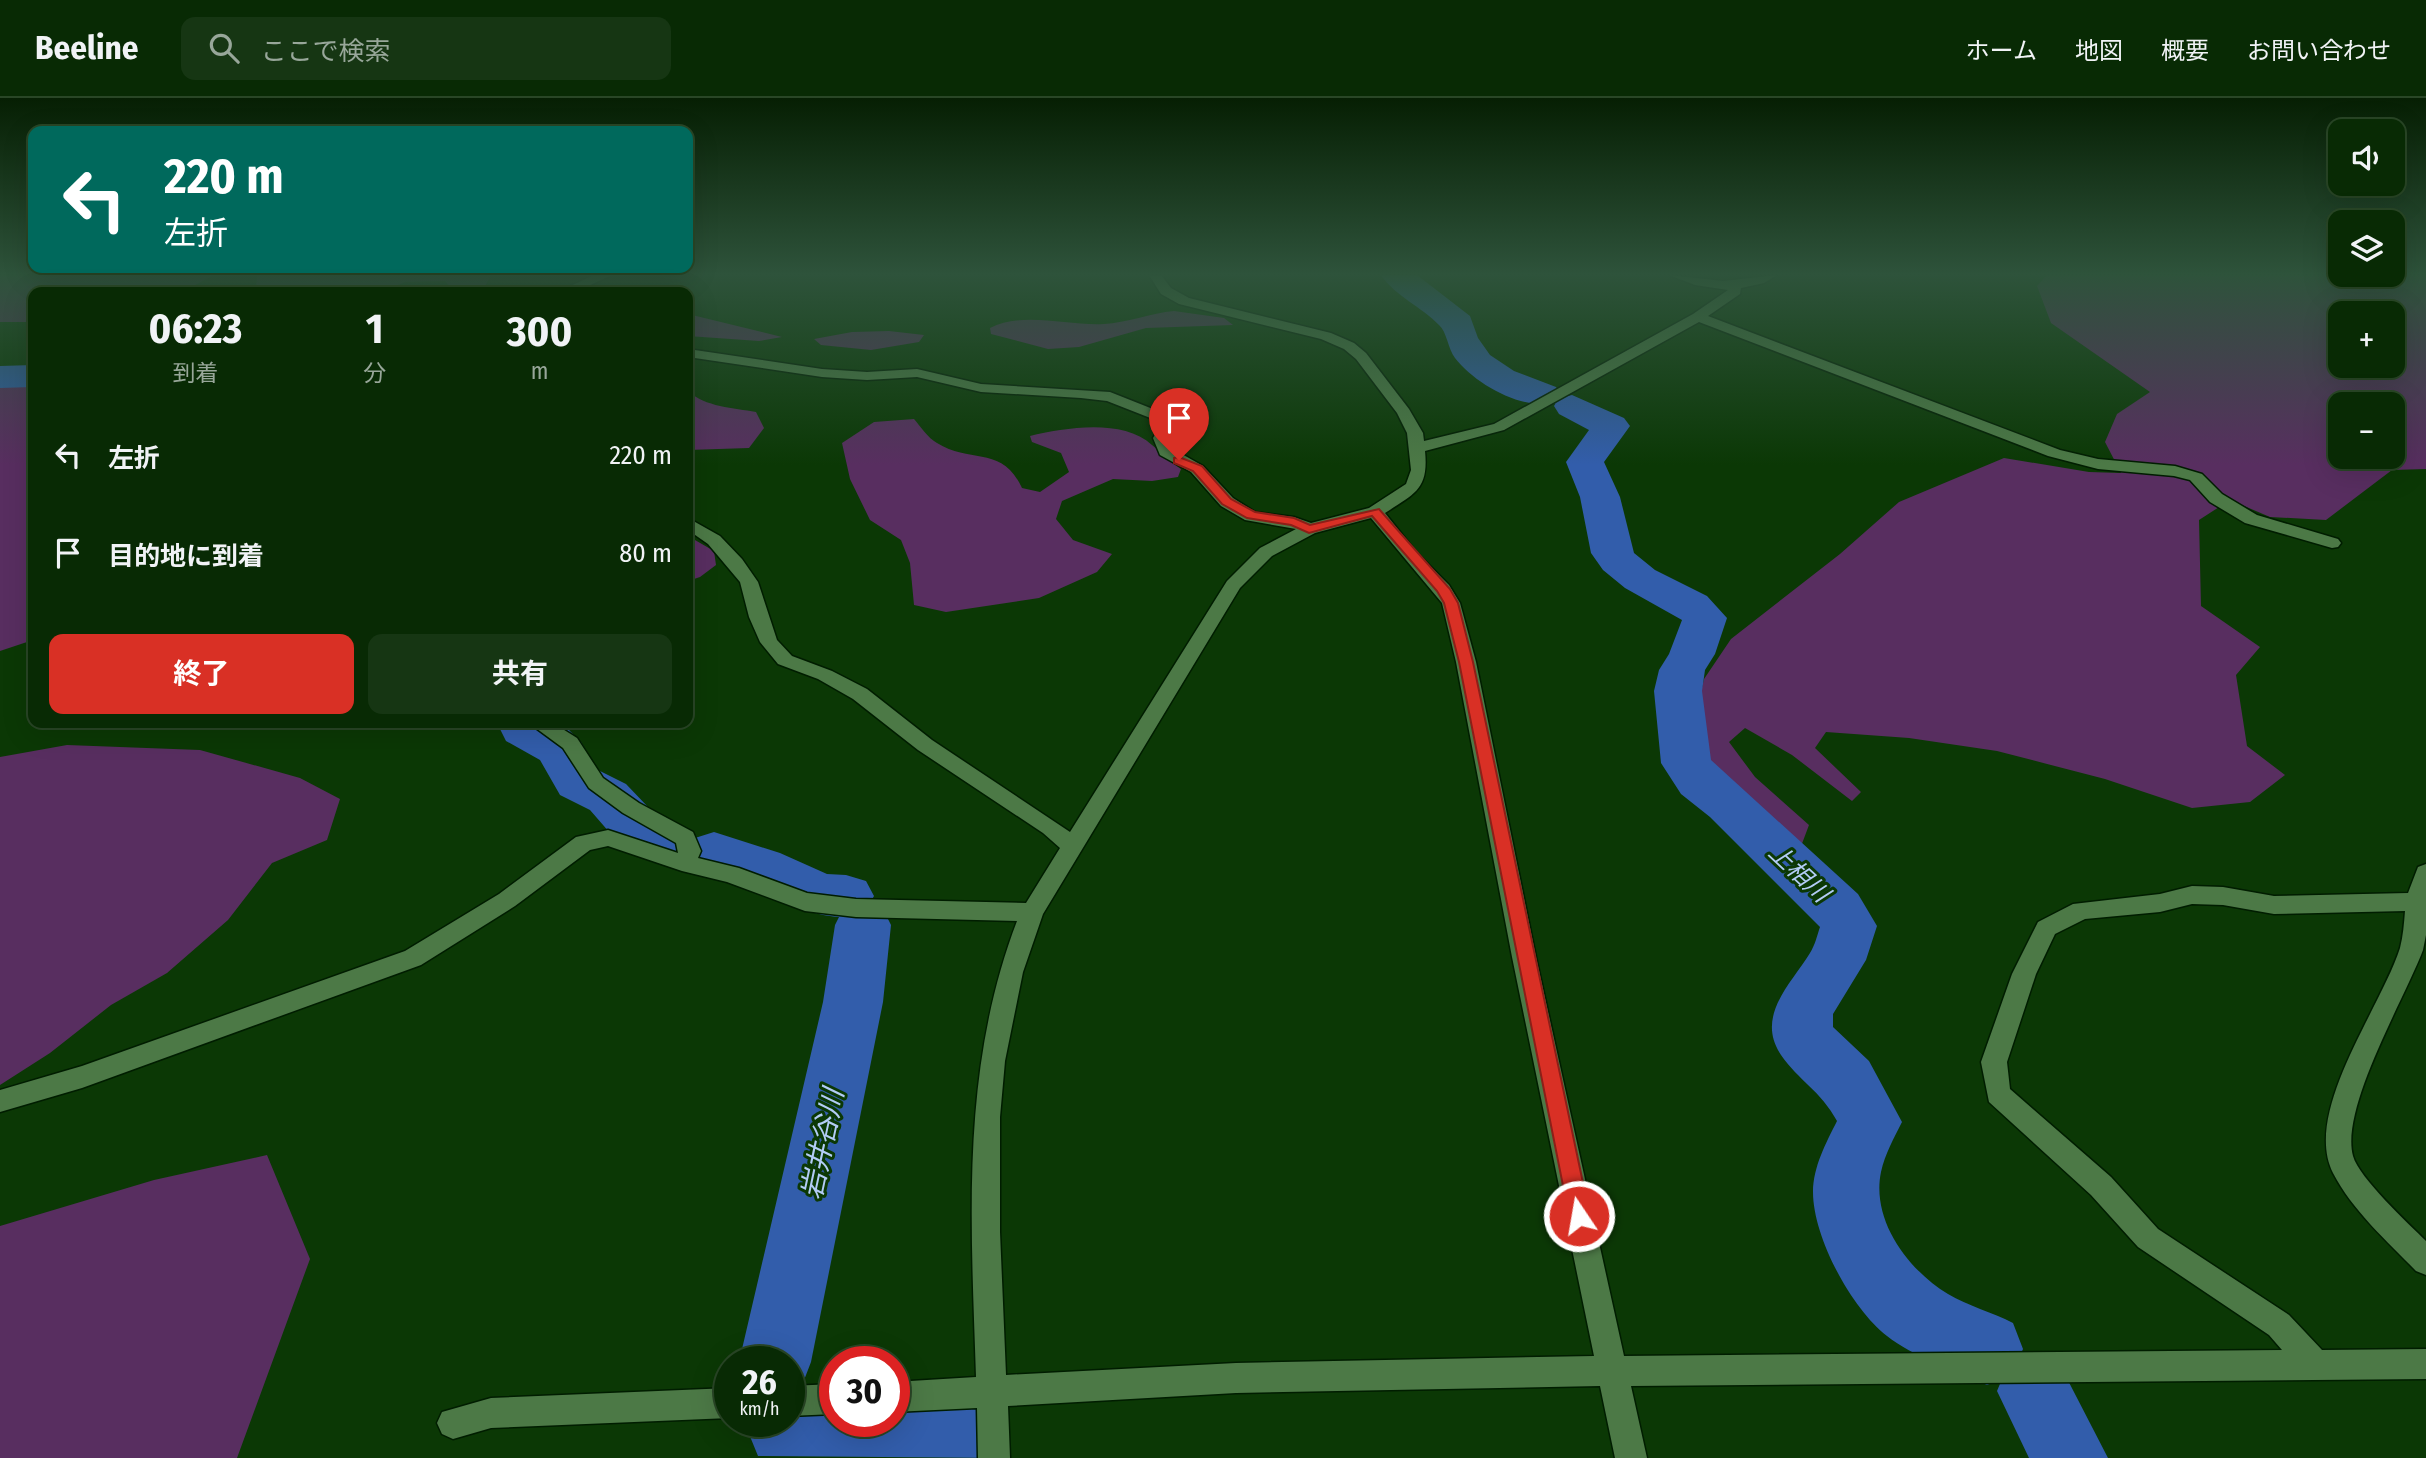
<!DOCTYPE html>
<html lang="ja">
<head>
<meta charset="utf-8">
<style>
	body { margin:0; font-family:"Fira Sans Condensed","Noto Sans JP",sans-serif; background:#163613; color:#f1f3f6; height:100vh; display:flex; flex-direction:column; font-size:26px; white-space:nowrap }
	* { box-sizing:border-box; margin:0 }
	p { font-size:23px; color:#98a79a }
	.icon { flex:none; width:38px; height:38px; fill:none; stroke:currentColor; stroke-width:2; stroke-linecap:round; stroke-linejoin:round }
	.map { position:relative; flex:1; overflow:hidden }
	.sheet { position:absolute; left:28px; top:189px; width:665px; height:441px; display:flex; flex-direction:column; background:#082a04; border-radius:14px; box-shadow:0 7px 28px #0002,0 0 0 2px #294626 }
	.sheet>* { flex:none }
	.guide { position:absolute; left:28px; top:28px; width:665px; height:147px; border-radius:14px; box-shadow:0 7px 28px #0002,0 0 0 2px #294626; background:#00695c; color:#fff; overflow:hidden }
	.controls { position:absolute; left:2328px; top:21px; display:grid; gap:14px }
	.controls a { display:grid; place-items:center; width:77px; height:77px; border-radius:14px; background:#082a04; box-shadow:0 7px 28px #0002,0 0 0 2px #294626; font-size:35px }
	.speed { position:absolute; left:714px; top:1248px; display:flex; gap:14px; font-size:35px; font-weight:700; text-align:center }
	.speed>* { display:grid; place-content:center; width:91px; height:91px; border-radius:50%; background:#082a04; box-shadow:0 7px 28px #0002,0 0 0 2px #294626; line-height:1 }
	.speed small { font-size:18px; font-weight:400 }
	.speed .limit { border:10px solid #d22; background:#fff; color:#111 }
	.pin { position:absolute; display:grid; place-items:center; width:60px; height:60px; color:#fff; margin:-72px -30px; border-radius:50% 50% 50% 0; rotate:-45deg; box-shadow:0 0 7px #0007 }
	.pin .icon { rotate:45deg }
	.me { position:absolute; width:77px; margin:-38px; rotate:348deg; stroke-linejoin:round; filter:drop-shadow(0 0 5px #0008) }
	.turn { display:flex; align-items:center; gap:24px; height:147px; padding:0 21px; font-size:32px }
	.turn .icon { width:91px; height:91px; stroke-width:2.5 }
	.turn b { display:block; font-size:49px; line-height:60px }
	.eta { display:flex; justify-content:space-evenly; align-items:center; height:119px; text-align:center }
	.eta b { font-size:42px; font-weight:700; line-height:49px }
	.primary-button { display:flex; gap:14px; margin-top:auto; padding:14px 21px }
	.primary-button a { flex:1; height:80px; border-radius:14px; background:#d93025; color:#fff; font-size:28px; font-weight:700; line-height:80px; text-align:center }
	.primary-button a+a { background:#163613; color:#f1f3f6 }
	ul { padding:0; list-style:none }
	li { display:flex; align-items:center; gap:21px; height:98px; padding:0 21px }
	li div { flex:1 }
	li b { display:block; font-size:26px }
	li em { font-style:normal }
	header { display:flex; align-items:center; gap:42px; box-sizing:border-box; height:98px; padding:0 35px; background:#082a04; border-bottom:2px solid #294626 }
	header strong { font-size:33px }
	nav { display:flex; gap:38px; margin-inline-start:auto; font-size:24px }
	.search { width:490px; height:63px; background:#163613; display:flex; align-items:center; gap:18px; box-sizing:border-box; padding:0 24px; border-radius:14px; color:#98a79a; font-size:26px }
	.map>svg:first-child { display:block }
</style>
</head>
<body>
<header>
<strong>Beeline</strong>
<div class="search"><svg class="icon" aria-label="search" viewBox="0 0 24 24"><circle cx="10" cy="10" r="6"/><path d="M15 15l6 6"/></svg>ここで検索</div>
<nav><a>ホーム</a><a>地図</a><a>概要</a><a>お問い合わせ</a></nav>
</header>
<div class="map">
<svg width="2426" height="1360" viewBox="0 0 2426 1360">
	<rect width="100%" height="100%" fill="#0b3805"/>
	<path fill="#582e60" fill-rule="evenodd" d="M 0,177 L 214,177 L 182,194 L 33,194 L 33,224 L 0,224 Z
		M 257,177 L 491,177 L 482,194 L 455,194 L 445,183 L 405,184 L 381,194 L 252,194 L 256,191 Z
		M 2047,177 L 2426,177 L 2426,371 L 2392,372 L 2326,422 L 2270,419 L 2230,402 L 2199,422 L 2201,508 L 2260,549 L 2236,577 L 2247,648 L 2285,677 L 2250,704 L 2192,710 L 2105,681 L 1997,653 L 1909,640 L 1826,634 L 1815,650 L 1861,694 L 1852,703 L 1792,657 L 1745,630 L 1729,644 L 1755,679 L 1809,727 L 1797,759 L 1703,669 L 1693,628 L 1704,581 L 1731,541 L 1840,456 L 1899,404 L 2004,360 L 2089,374 L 2121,375 L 2105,344 L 2117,316 L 2150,294 L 2051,225 L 2037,188 ZM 2340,215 L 2392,215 L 2392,268 L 2340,268 ZM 2340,306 L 2392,306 L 2392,359 L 2340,359 Z
		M 1174,213 L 1224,220 L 1233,227 L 1146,230 L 1079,249 L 1048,251 L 991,236 L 990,230 C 1023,213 1068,228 1104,226 C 1126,225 1151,215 1174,213 Z
		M 688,216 L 782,239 L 759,243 L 688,238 Z
		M 889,233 L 924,237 L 919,244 L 871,252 L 821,247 L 814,241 L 852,234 Z
		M 0,283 L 33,283 L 33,542 L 0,553 Z
		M 688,293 C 705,309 734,310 756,314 L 764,330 L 749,350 L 688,352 Z
		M 914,321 C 920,328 928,340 937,345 C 971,366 1002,347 1022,390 L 1040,394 L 1069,374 L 1061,355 L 1032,344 L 1030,338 C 1065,330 1122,320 1152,347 C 1162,355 1170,364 1181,371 L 1178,379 L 1152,383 L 1113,381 L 1062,403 L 1056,421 L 1073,442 L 1112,456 L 1097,474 L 1039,500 L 946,514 L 914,507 L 910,465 L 901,442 L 870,422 L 850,381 L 842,345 L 874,324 Z
		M 688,438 L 714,453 L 716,467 L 700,479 L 688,483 Z
		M 67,647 L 200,652 L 300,680 L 340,701 L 327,742 L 272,765 L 228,822 L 167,875 L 111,907 L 50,955 L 0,987 L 0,659 Z
		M 267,1057 L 310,1161 L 237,1360 L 0,1360 L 0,1128 L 154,1082 Z"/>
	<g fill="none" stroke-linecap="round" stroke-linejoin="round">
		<path fill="#325dab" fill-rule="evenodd" d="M 1381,177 L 1417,177 L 1470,218 L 1478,240 L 1490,257 L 1514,273 L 1556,289 L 1561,297 L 1556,305 C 1523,313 1475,286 1455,260 C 1448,251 1447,234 1439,227 C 1422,209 1395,198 1381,177 Z
			M 33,267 L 33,289 L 0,290 L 0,268 Z
			M 1572,297 L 1624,320 L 1630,328 L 1604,364 L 1620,399 L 1634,455 L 1655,472 L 1707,498 L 1727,520 L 1715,556 L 1705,572 L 1702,593 L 1711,662 L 1858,796 L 1877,828 L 1866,862 L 1833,916 L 1833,929 L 1869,963 L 1902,1024 C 1894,1040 1885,1056 1881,1074 C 1871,1122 1908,1172 1948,1196 C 1968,1208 1992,1214 2013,1225 L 2023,1251 L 2018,1263 L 2034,1256 L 2060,1267 L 2108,1360 L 2029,1360 L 1997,1293 L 2002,1281 L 1987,1287 C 1956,1274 1912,1258 1887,1238 C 1851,1210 1813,1139 1813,1094 C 1813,1069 1826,1045 1837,1023 C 1820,992 1799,983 1781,957 C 1755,918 1791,886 1810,855 C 1815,847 1817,838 1820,829 L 1710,719 L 1681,696 L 1661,665 L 1654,593 L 1659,572 L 1669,556 L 1682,522 L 1625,490 L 1603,472 L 1591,455 L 1580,399 L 1566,364 L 1589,332 L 1559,316 L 1554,308 L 1559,300 Z
			M 497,625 L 555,625 L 569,632 L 581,644 L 598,672 L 626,686 L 648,709 L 680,727 L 688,741 L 680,755 L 661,761 L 642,755 L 610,735 L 590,712 L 560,697 L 540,662 L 506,643 Z
			M 714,734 L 780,755 L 827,776 L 846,777 L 866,783 L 874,798 L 869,807 L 883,811 L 891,827 L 883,904 L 811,1264 L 801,1290 L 792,1293 L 835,1294 L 835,1323 L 894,1323 L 894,1294 L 964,1294 L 991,1305 L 1002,1332 L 1003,1360 L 758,1358 L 747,1331 L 751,1323 L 789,1323 L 789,1264 L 739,1264 L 823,904 L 835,827 L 839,819 C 802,817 775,797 742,784 C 727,777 711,773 695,768 L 687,754 L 695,740 Z"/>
		<g stroke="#001d00" stroke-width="3">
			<path id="minor" d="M 594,177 L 612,177 L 575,194 L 562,192 Z
				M 1149,177 L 1161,177 L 1171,190 L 1189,200 L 1331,235 L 1354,245 L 1366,255 L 1409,311 L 1423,335 L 1424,343 L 1494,326 L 1693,216 L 1728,192 L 1695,187 L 1669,177 L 1723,183 L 1777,177 L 1764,185 L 1741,190 L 1740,196 L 1708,218 L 2060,352 L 2098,361 L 2175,368 L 2202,376 L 2222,396 L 2257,417 L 2338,441 L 2341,445 L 2338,449 L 2332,450 L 2245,425 L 2210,404 L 2190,382 L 2174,378 L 2098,371 L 2048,358 L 1699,224 L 1504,332 L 1425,353 C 1429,392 1414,396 1385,415 L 1416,454 L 1449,487 L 1460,505 L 1476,564 L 1536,859 L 1624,1258 L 2282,1252 L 2269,1237 L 2138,1149 L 2091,1097 L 1989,1004 L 1981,964 L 2012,876 L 2038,824 L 2073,806 L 2160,796 L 2192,788 L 2223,789 L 2274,798 L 2408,795 L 2418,769 L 2426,766 L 2426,837 L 2423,852 C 2405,900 2340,1010 2353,1058 C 2359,1080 2409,1126 2426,1143 L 2426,1177 L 2416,1173 C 2387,1143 2352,1112 2333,1075 C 2302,1014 2381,910 2400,850 C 2403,838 2404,826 2405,813 L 2274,816 L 2223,807 L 2192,806 L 2160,814 L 2085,821 L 2055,836 L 2036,876 L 2007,964 L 2010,991 L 2111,1079 L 2158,1131 L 2289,1217 L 2322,1252 L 2426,1251 L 2426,1281 L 1631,1288 L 1647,1360 L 1615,1360 L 1600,1288 L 1236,1295 L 1008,1308 L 1010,1360 L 978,1360 L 977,1310 L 894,1314 L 894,1284 L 976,1279 C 971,1123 960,972 1017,823 L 856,819 L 805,813 L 727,784 L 682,773 L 608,748 L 590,752 L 515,808 L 421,867 L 82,990 L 0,1014 L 0,992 L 82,968 L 405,853 L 499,796 L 576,739 L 608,732 L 678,755 L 676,745 L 623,715 L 589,690 L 563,650 L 529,625 L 553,625 L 577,640 L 603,680 L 639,705 L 693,734 L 701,753 L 698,760 L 739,770 L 807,795 L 856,801 L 1026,805 L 1060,750 L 1043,735 L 918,652 L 853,601 L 818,581 L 778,566 L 760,544 L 749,519 L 740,484 L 708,446 L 688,432 L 688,420 L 720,438 L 742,461 L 758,484 L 777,542 L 792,558 L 832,573 L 867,591 L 932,642 L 1070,734 L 1227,483 L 1260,450 L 1296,431 L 1245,422 L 1221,408 L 1191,374 L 1160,357 L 1153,340 L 1161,327 L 1158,323 L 1107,303 L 1081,300 L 981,294 L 917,279 L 867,282 L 822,279 L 688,259 L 688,251 L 822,271 L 867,274 L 917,271 L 981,286 L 1110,294 L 1168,317 L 1177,326 L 1169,340 L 1173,351 L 1203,368 L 1233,400 L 1255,414 L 1294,419 L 1311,425 L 1369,410 L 1406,386 L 1411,372 L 1407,335 L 1397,315 L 1356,261 L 1344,251 L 1321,241 L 1179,206 L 1161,196 ZM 1371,420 L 1442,505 L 1456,564 L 1512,859 L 1594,1258 L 1236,1265 L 1006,1277 L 1000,1134 L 1000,1019 L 1005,963 L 1023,874 L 1043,816 L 1240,490 L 1272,458 L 1315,435 Z
				M 835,1286 L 835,1316 L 789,1318 L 789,1288 Z
				M 730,1290 L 730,1320 L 491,1330 L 453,1341 L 442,1336 L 437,1325 L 442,1314 L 491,1300 Z"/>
		</g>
		<use href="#minor" fill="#4c7946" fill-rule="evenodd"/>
	</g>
	<linearGradient id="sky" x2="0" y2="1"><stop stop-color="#061f03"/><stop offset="0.48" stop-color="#2e533b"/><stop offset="1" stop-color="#2e533b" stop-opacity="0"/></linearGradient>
	<rect width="2426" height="367" fill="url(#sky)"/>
	<path fill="#d93025" stroke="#8d1f18" stroke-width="2" d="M 1179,359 L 1202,368 L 1231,401 L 1255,414 L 1294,420 L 1310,427 L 1379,411 L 1450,491 L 1458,505 L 1473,564 L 1590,1118 L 1587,1125 L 1579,1128 L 1572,1125 L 1569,1118 L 1459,564 L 1444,505 L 1437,493 L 1372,418 L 1309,435 L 1291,427 L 1247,420 L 1222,406 L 1193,373 L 1174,365 L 1174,360 Z"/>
	<g text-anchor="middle" stroke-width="6" stroke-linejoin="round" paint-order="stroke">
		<g font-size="24" font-style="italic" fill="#b3ccf6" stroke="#0b3805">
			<text transform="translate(1799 775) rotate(43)" y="8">上相川</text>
		</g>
		<g font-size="28" font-style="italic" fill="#b3ccf6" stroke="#0b3805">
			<text transform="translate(822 1046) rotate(-78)" y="10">岩井谷川</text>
		</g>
	</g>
</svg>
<div class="controls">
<a><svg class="icon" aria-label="sound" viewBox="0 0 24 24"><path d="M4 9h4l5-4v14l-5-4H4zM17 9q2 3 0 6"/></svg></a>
<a><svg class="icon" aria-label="layers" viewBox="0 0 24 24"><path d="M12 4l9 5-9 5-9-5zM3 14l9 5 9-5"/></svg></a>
<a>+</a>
<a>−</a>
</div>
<div class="speed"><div>26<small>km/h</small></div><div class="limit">30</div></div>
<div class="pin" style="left:1179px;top:362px;background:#d93025"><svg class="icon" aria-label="arrive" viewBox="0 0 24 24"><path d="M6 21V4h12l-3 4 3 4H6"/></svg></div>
<svg class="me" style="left:1579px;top:1118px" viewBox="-20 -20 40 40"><circle r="17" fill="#d93025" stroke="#fff" stroke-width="3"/><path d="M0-11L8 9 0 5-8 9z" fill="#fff"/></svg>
<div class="guide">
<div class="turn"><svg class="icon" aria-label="left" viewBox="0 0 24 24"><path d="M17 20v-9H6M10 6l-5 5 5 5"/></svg><div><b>220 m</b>左折</div></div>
</div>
<section class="sheet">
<div class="eta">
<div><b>06:23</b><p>到着</p></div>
<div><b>1</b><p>分</p></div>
<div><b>300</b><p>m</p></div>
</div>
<ul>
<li><svg class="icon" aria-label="left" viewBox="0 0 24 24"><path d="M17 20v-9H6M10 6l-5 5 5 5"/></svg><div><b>左折</b></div><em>220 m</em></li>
<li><svg class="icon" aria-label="arrive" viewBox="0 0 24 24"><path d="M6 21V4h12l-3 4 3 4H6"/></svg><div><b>目的地に到着</b></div><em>80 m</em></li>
</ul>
<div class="primary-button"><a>終了</a><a>共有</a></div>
</section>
</div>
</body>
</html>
